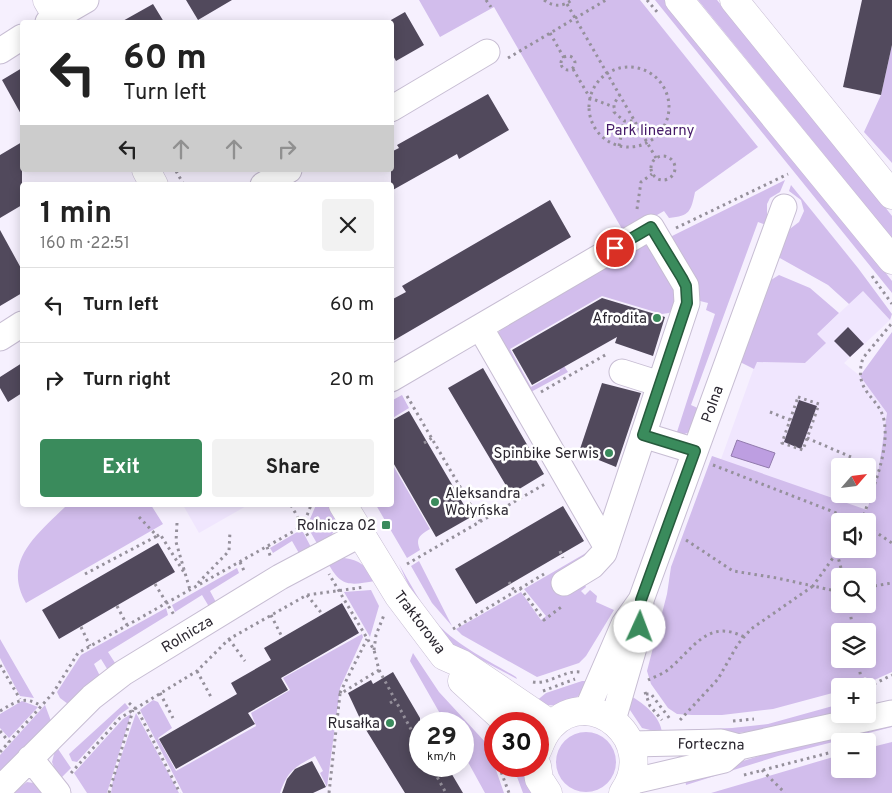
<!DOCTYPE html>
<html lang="en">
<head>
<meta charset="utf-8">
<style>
	body { margin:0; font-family:Overpass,sans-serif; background:#f2f2f2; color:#222; height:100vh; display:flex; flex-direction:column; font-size:19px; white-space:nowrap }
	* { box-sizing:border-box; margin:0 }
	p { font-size:16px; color:#767676 }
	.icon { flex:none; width:28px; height:28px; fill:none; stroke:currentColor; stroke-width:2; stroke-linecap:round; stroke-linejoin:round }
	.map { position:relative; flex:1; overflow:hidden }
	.panel { position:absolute; left:20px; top:182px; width:374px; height:325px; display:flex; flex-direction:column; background:#fff; border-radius:5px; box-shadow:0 2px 12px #0003 }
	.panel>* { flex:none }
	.banner { position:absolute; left:20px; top:20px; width:374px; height:152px; border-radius:5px; box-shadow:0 2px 12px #0003; background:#fff; color:#222; overflow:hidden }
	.needle { width:32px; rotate:62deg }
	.controls { position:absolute; left:831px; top:458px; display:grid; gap:10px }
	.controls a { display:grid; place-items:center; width:45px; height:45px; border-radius:5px; background:#fff; box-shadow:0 2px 12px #0003; font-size:25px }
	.speed { position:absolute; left:409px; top:712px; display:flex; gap:10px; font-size:25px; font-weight:700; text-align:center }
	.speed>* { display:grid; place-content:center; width:65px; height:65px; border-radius:50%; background:#fff; box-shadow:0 2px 12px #0003; line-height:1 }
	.speed small { font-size:12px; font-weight:400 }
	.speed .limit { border:8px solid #d22; background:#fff; color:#111 }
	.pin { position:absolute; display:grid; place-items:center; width:42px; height:42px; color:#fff; margin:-21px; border:2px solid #fff; border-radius:50%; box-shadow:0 1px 5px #0007 }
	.me { position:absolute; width:55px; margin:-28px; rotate:2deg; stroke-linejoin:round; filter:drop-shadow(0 0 4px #0008) }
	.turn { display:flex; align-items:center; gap:18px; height:105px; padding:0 20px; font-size:22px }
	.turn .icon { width:65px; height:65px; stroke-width:2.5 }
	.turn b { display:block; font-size:35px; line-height:42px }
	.lanes { display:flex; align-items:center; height:48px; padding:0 20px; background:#0003; justify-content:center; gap:25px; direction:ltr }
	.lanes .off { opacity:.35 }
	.round { display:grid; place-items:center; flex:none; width:52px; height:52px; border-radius:5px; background:#f2f2f2 }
	.head { display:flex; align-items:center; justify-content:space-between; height:85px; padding:0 20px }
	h1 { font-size:30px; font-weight:700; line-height:38px }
	.cta { display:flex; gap:10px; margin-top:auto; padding:10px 20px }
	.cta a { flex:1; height:58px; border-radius:5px; background:#3a8b5c; color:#fff; font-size:20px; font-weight:700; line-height:58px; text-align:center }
	.cta a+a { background:#f2f2f2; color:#222 }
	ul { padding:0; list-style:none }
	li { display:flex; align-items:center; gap:15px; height:75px; padding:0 20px; border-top:1px solid #e0e0e0 }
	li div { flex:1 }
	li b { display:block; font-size:19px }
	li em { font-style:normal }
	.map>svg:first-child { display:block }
</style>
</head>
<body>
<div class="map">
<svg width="892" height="793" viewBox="0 0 892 793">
	<rect width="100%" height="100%" fill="#f6f0fe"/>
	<path fill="#f0e6fe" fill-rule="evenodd" d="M 863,291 L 890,320 L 844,363 L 860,376 L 887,413 L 878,474 L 867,511 L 720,462 L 756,362 L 806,363 L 817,334 ZM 840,466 L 868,466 L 868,494 L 840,494 Z
		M 183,505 L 248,505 L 199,533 Z"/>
	<path fill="#d2bdec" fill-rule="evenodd" d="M 419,0 L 640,0 L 758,147 L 695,192 C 691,211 690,216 669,218 L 664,211 L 631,230 L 629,225 L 622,229 L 494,7 L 440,37 Z
		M 655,0 L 665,0 L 853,231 L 892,281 L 892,293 Z
		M 698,0 L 717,0 L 878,198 L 892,216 L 892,238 Z
		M 892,45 L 892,163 L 864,132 L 881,95 Z
		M 785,180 L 780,192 L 770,198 L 767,204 L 767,216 L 772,227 L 758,222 L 691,405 L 702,410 C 699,423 692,436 676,435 L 715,314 L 706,310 L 708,303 L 696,300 L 666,239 Z
		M 791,185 L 858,268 L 892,314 L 890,320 L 863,291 L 849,304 L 828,285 L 778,257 L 787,231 L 799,222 L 804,211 L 801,200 L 789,191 Z
		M 645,245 L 654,248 L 677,286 L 677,307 L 669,313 L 662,314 L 602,296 L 510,349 L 531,387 L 560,371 L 559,369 L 564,366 L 568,372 L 529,393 L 498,340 L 498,333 L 503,327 Z
		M 779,275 L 810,288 L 839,313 L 817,334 L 826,343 L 805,363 L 757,362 L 754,369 L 740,362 L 771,280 Z
		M 892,332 L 892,672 L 872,681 L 865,677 L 849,686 L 840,686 L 840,691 L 773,709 L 722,715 L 692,715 L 677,714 L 668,708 L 651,684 L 647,671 L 667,594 L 671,567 L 712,456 L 867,510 L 878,474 L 887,413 L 860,376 ZM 840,521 L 868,521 L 868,549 L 840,549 ZM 840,576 L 868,576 L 868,604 L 840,604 ZM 840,631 L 868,631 L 868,659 L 840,659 Z
		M 402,395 L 409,408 L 391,419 L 391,401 Z
		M 391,462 L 430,529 C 420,535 415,538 420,550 L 407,558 L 376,505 L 391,505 Z
		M 67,505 L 151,505 L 163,524 L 26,603 C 1,560 39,533 67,505 Z
		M 316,505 L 332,505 C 342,522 334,537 319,547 L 307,526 Z
		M 299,531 L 303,532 L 313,551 L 300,555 L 292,541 L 273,553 L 270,548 Z
		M 598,546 L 584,583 L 586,587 L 581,591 L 585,595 L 590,590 L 597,596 L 596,602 L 614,610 L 586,656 L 579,663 L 537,677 L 462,635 L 456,629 L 521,592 L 541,620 L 546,616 L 524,589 Z
		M 344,558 C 361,560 367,567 375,581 C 351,585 341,588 328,563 Z
		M 419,561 L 452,626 L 432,603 L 411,566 Z
		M 399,564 C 410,583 420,603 434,620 C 455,645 488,660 516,677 L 517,679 L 449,643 L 415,600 Z
		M 237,568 L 239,573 L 210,591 L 218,606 L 211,610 L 202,595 L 175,612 L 172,605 Z
		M 371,590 L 379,606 L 370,637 L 344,592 Z
		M 166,608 L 168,615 L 108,652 L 117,666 L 109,672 L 101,659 L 94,664 L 101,678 L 68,704 L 60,698 L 57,692 L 81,655 Z
		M 362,634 L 363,637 L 340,688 L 327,787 L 320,773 L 323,771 L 315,756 C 295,767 288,770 280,793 L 183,793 L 140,710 L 153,700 L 158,702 L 172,728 L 158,738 L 176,771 L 256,726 L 251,713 L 290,690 L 283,678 Z
		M 0,638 L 0,639 L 34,698 L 20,696 L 0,658 Z
		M 413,653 L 439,692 L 487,744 L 504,793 L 485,793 L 463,753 L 462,724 L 446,724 L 410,661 Z
		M 582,681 L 589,681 C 576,705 561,710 535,702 L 546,693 Z
		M 627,694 C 641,701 661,716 662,733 L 642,728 L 628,707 Z
		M 22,701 L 38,707 L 9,738 L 0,728 L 0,714 Z
		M 125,703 L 129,708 L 119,715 L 77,762 L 72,761 L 69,754 Z
		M 840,704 L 840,711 L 778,727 L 739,733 L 682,735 L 683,730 L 732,728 L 768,724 Z
		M 45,705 L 51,721 L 0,776 L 0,755 Z
		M 136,713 L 179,793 L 111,793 L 113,780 Z
		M 131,714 L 107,793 L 87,793 L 74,773 L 123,719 Z
		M 892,721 L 892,727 L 778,756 L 686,785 L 685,779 L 788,747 Z
		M556 762a30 30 0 1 1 60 0a30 30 0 1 1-60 0Z
		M 892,742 L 892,793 L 711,793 L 840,755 L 840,769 L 868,769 L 868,748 Z
		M 56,746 L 71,768 L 59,780 L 52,762 Z
		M 513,766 L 524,766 L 533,793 L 523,793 Z
		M 27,782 L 39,784 L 48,793 L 11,793 Z"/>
	<path fill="#bd9ee1" stroke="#917aac" d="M 737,440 L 775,453 L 769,468 L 731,456 Z"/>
	<path fill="#51495c" d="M 186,0 L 232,0 L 198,20 Z
		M 862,0 L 892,0 L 892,45 L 881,95 L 843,87 Z
		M 153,4 L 164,22 L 121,22 Z
		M 405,12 L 424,45 L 396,61 L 391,52 L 391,20 Z
		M 22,68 L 22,116 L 2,80 Z
		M 488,94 L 509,130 L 459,159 L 457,154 L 391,191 L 391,152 L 399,148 L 397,145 Z
		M 22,142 L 22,205 L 0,218 L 0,155 Z
		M 550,200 L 571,237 L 391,342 L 391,300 L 406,292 L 402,286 Z
		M 0,230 L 22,270 L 22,293 L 0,306 Z
		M 602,298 L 665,317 L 653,356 L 615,343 L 617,337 L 532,385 L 512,350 Z
		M 848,327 L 864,344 L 850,357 L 834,341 Z
		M 22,363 L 22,393 L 8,402 L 0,388 L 0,377 Z
		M 483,368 L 544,474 L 511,494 L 448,388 Z
		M 602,383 L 641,393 L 616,467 L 579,452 Z
		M 799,400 L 817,406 L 801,449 L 784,442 Z
		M 409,411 L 471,517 L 436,537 L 391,459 L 391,421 Z
		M 563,506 L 584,541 L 476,604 L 455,569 Z
		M 158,543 L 175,572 L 59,639 L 42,610 Z
		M 342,603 L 359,633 L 281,678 L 288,690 L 248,713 L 255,724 L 176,769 L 159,739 L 237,694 L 231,683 L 271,660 L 264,648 Z
		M 393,672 L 420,718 L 420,766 L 447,766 L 463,793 L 405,793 L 363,725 L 348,693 L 371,680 L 373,684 Z
		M 312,761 L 326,787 L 313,793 L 282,793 L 287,779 L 295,769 Z"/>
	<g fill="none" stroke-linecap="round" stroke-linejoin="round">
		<g stroke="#c7bdd3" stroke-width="27">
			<path id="street" d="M 48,22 L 86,0
				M 0,51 L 22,37
				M 391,109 L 487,52
				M 263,185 L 289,170
				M 480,327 L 606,546
				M 0,338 L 22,324
				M 622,372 L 660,384
				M 391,379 L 651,227 L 686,286 L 687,303 L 604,553 L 592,566 L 564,583
				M 643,435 L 695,451
				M 641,600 L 784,207
				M 586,712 L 624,624 L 641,600 L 640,627 L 613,720
				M 632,744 L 721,742 L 739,747 L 892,713
				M 30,758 L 58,793
				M 630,782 L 724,760 L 739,747
				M 0,789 L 92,697 L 123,673 L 280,577 L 361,534"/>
		</g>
		<g stroke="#c7bdd3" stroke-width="29">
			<path id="secondary" d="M 47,0 L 60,22
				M 679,0 L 892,260
				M 734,0 L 892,195
				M 146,170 L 154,185
				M 343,505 L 398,595 L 444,656 L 462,664 L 552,725
				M 462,681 L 509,724
				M 538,749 C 541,741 545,732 551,726 C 591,683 660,741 623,793
				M 537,766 L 539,779 L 548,793"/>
		</g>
		<path stroke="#95909b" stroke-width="3" stroke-dasharray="2.5 4" stroke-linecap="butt" d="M 486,0 L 491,7
			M 544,0 C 554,7 562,7 572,0
			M 647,0 L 658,13
			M 567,4 L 656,158
			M 550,33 L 564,58
			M561 63a7 7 0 1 1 14 0a7 7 0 1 1-14 0Z
			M 508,58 L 606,0
			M589 107a40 40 0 1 1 80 0a40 40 0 1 1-80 0Z
			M 573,69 L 590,98 L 614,107
			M 620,94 L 614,104 L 614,112 L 624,121 L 635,121
			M 619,146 L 624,121
			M651 168a12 12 0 1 1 24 0a12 12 0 1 1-24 0Z
			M 176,171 L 184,185
			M 637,209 L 641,182 L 652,174
			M 676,228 L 788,174
			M 872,276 L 892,304
			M 541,392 L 607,354
			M 407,396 L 480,521
			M 798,397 L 819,404 L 803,450 L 782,443 Z
			M 770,412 L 790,420
			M 807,438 L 851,457
			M 424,443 L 432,438
			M 713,465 L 857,521
			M 452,491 L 459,486
			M 291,505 L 308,536
			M 139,517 L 157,536 L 160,534 L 185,574
			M 862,521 C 871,491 890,453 884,420 C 879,396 852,392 863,358 L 892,323
			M 177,523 L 176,542 L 190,590
			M 868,527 L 892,543
			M 686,540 L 733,571 L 777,578 L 813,586 L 840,548
			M 267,547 L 271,558
			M 560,551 L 563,558
			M 837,553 L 843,576
			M 240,562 L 245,573
			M 407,564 L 545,484
			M 85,574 L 157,536
			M 509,582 L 515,592
			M 198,583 L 229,551 L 230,531
			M 155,584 L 174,615
			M 868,587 L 892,583
			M 520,588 L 544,620 L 564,605
			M 307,595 L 323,615
			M 849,604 L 853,631
			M 117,606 L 127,625
			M 271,615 L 282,637
			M 81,627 L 90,646
			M 453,629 L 544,574
			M 229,639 L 245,661
			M 374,650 L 376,635 L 384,615
			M 858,659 L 862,686
			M 0,665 L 20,699
			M 379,670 L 420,746
			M 197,671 L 211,697
			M 648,680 C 654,677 663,674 669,669 C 693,649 708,618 744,637
			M 533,682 C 549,685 564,670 580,672
			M 868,687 L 892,675
			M 543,691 L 575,679
			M 645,692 L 650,706 L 662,720
			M 160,693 L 173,718
			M 340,693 L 367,639
			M 646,694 L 651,694 L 670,719
			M 129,703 L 138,711 L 180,793
			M 390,703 L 395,700
			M 0,711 C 15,702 25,695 41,706
			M 680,720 L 718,679 L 738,644 L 751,629 L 813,586 L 840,592
			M 733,721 L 754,719
			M 0,731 L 9,742
			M 488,739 L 495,752
			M 418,751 L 420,750
			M 0,752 L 53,693 L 78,653 L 303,526 L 311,505
			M 431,766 L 446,793
			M 499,766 L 509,793
			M 509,766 L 513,777
			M 762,770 L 785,793
			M 71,773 L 120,718 L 197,671 L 229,639 L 307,595 L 365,587
			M 744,775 L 840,750
			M 109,793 L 133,710
			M 329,793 L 340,694 L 379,670 L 374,650 L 329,574"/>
		<use href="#street" stroke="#fff" stroke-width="25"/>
		<use href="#secondary" stroke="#fff" stroke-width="28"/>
	</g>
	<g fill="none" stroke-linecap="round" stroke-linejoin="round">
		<g stroke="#265a3c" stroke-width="12">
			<path id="route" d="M 615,248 L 651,227 L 682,278 L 686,286 L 687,303 L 643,435 L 695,451 L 641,600 L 640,627"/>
		</g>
		<use href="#route" stroke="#3a8b5c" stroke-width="9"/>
	</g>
	<g fill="#3a8b5c" stroke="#fff" stroke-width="2">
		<circle cx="657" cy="318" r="5"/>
		<circle cx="609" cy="453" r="5"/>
		<circle cx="435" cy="502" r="5"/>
		<rect x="381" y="520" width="10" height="10" rx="2.5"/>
		<circle cx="390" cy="723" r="5"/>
	</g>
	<g text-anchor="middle" stroke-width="5" stroke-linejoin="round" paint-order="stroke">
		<g font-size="15" fill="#451a68" stroke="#fff">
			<text x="650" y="135">Park linearny</text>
		</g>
		<g font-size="15" fill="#2b2730" stroke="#fff" text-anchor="end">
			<text x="647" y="323">Afrodita</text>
			<text x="599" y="458">Spinbike Serwis</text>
			<text x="445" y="498" text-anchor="start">Aleksandra<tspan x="445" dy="17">Wołyńska</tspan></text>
			<text x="376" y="530">Rolnicza 02</text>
			<text x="380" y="728">Rusałka</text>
		</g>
		<g font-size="15" fill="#2b2730" stroke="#fff">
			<text transform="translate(712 404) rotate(-70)" y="5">Polna</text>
			<text transform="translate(420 622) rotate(53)" y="5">Traktorowa</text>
			<text transform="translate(187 634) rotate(-31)" y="5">Rolnicza</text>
			<text transform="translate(711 744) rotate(1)" y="5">Forteczna</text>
		</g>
	</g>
</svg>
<div class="controls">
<a><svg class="needle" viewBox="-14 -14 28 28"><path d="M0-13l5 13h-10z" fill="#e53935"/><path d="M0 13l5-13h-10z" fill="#767676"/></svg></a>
<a><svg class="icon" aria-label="sound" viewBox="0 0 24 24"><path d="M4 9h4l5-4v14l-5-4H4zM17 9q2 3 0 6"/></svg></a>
<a><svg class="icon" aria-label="search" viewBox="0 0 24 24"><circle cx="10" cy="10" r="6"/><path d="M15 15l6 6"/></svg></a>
<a><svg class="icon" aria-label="layers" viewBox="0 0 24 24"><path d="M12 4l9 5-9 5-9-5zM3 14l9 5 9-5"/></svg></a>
<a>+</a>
<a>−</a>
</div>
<div class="speed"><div>29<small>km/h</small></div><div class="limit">30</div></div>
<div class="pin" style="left:615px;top:248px;background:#d93025"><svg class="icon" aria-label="arrive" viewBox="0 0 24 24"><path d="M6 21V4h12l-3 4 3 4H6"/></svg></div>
<svg class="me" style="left:640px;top:627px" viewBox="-20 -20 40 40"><circle r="19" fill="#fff"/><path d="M0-13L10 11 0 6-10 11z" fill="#3a8b5c"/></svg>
<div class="banner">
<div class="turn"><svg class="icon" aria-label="left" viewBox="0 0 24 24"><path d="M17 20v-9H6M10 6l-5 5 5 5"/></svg><div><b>60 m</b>Turn left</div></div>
<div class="lanes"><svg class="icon" aria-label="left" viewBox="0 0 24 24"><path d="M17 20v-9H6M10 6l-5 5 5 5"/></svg><svg class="icon off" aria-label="ahead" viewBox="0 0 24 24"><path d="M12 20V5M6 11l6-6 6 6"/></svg><svg class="icon off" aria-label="ahead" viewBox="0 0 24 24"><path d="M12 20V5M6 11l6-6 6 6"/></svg><svg class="icon off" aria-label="right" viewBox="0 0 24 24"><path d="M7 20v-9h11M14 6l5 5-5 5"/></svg></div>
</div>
<section class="panel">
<div class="head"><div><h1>1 min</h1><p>160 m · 22:51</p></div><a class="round"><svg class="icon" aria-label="close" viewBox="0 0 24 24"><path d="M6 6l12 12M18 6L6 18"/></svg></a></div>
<ul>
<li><svg class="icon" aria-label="left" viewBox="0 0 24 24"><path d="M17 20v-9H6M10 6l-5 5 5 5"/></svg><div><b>Turn left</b></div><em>60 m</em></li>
<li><svg class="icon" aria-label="right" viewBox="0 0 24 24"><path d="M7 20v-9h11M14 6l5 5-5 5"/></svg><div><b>Turn right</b></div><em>20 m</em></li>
</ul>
<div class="cta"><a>Exit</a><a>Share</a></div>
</section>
</div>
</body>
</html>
